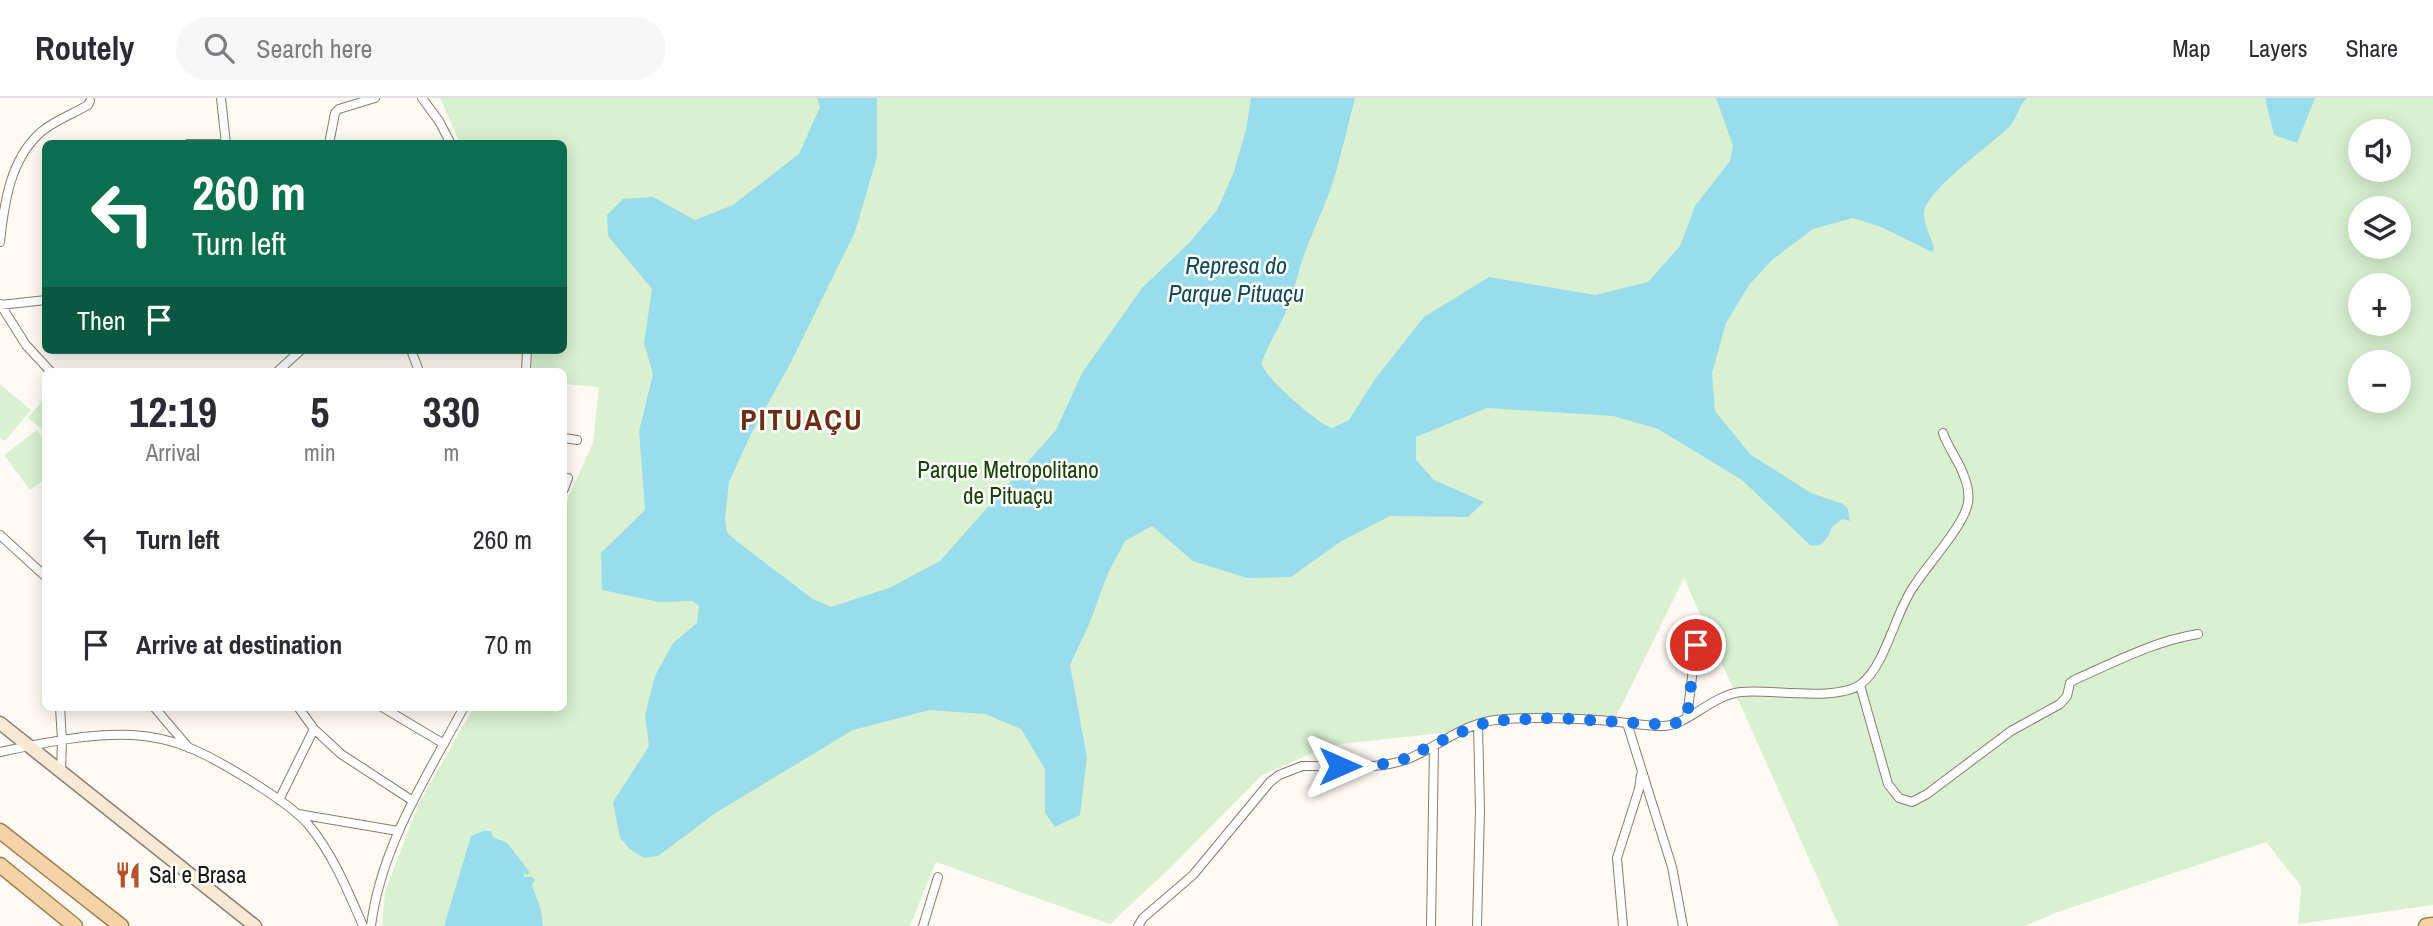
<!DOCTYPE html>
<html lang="en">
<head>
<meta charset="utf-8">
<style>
	body { margin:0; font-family:"Archivo Narrow",sans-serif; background:#f7f7f7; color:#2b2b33; height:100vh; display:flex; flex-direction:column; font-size:26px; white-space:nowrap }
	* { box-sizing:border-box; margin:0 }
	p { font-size:23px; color:#7c7c81 }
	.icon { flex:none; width:38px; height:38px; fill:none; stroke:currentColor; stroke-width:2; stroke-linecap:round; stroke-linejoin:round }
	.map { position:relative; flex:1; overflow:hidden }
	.panel { position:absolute; left:42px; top:270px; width:525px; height:343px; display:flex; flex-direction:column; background:#fff; border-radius:10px; box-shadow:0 4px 18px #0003 }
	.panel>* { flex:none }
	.banner { position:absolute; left:42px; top:42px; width:525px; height:214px; border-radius:10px; box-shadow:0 4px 18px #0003; background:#0b6e4f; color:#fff; overflow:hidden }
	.buttons { position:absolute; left:2348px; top:21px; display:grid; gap:14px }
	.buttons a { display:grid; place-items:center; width:63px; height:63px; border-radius:50%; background:#fff; box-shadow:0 4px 18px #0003; font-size:35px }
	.pin { position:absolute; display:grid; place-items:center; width:60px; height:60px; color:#fff; margin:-30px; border:4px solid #fff; border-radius:50%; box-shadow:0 2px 7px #0007 }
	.me { position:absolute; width:77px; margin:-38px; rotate:90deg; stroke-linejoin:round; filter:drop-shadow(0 0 5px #0008) }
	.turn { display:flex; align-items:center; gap:24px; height:147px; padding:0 35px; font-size:32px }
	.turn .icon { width:91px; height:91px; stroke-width:2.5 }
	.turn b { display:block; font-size:49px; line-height:60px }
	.then { display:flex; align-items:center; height:66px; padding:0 35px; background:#0003; gap:14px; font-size:26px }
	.eta { display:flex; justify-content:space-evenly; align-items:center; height:119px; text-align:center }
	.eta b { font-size:42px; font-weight:700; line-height:49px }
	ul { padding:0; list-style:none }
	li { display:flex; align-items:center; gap:21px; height:105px; padding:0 35px }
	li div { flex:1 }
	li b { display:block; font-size:26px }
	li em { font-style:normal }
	header { display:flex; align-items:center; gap:42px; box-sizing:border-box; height:98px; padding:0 35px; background:#fff; border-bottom:2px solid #e1e1e2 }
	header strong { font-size:33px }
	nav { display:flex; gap:38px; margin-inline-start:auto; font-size:24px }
	.search { width:490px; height:63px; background:#f7f7f7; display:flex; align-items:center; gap:18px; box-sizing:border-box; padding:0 24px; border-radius:38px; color:#7c7c81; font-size:26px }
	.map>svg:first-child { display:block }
</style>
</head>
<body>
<header>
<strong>Routely</strong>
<div class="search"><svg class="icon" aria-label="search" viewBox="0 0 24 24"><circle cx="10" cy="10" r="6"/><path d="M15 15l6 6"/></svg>Search here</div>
<nav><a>Map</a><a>Layers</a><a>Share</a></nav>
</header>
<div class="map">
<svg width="2433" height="828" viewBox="0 0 2433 828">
	<rect width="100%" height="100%" fill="#fffaf4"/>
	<path fill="#d9f1d1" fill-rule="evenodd" d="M 440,0 L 2433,0 L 2433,807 L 2298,826 L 2301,788 L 2266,744 L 2058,814 L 2024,828 L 1839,828 L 1684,480 L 1615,621 L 1534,616 L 1451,634 L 1331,647 L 1262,677 L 1169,771 L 1110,826 L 936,764 L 910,828 L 382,828 L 385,794 L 419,705 L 474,609 L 564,609 L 564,409 L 593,345 L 599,289 L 564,286 L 564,273 L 532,273 L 532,252 L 564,252 L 564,46 L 460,45 ZM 2361,33 L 2399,33 L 2399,72 L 2361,72 ZM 2361,110 L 2399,110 L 2399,149 L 2361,149 ZM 2361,187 L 2399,187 L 2399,226 L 2361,226 ZM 2361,264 L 2399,264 L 2399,303 L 2361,303 Z
		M 0,286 L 31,312 L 5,343 L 0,340 Z
		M 42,303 L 45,306 L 45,334 L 28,320 Z
		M 37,332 L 45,343 L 45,381 L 30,392 L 4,357 Z"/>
	<path fill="#99ddec" d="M 817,0 L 877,0 L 877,59 L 855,134 L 789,268 L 752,334 L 729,384 L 725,421 L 727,434 L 735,442 L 813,501 L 831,509 L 889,490 L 940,463 L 1056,332 L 1082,275 L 1142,190 L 1189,145 L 1217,112 L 1233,76 L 1246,32 L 1251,0 L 1355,0 C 1347,31 1340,63 1330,93 C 1321,117 1310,139 1302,163 C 1297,178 1294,194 1288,209 C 1284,221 1261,259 1262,266 C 1263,278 1320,328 1332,330 L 1349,322 L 1375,281 L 1424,219 L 1489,179 L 1595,197 L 1648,184 L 1680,148 L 1695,108 L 1730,63 L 1733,48 L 1716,0 L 2027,0 C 2017,9 2017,23 2007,31 C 1989,48 1928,91 1924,114 C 1923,124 1931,140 1934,150 L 1932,154 L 1881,129 L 1853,120 L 1813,131 L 1772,162 L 1749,187 L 1726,225 L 1712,275 L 1715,313 L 1751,357 L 1811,395 L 1843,406 L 1848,411 L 1850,423 L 1842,421 L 1832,429 L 1828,439 L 1820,447 L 1811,448 L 1742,382 L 1658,331 L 1613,318 L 1487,310 L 1416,339 L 1416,362 L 1434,382 L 1484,404 L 1468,419 L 1390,418 L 1340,444 L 1291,479 L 1247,480 L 1193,463 L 1152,428 L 1125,443 L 1108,475 L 1090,524 L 1070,567 L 1087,659 L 1080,717 L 1055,729 L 1045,715 L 1045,671 L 1021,631 L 985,616 L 930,612 L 853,632 L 717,714 L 658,758 L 644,760 L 631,752 L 620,740 L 613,704 L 649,648 L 645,617 L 655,578 L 673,545 L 697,525 L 699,508 L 692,503 L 659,504 L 602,492 L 601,455 L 645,412 L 639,333 L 653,276 L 644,245 L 652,191 L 608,138 L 607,117 L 623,101 L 653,99 L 695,122 L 733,107 L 799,56 L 820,9 Z
		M 2265,0 L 2315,0 L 2297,45 L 2274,37 Z
		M 483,733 L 491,733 L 493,739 L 507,745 L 529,773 L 528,777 L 524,775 L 524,779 L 532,779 L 535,782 L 532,787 L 541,812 L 543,828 L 444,828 L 471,738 Z"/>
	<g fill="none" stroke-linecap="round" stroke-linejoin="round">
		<g stroke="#877d70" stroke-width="10">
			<path id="street" d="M 221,0 L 226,46
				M 422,0 L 439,23 L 451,46
				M 188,46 L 218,46
				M 329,46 L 335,15 L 339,11 L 375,0
				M 0,144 C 4,106 10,61 41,34 C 55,22 73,16 88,7 L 90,3
				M 0,206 L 26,247 L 50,273
				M 0,207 L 46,202
				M 411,252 L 419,273
				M 278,273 L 301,252
				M 526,273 L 527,252
				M 564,340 L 577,342
				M 564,391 L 568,380
				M 0,437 L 46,479
				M 1860,587 L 1888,686 L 1899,700 L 1912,704 L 1927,696 L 2011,633 L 2060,606 L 2067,598 L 2070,585 L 2074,582 C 2115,564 2154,543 2198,536
				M 60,609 L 62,642 L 61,674
				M 154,609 L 189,650
				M 298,609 L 314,631 L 341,656 L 413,703
				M 382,609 L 444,646
				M 1687,619 L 1696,547
				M 1627,625 L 1672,769 L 1683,828
				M 0,654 C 43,645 88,635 133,637 C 151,638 173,643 190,650 C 219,662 286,702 307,725 C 332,754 348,793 363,828
				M 279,702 L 314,631
				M 298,716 L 398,733
				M 371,828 C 381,748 427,678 464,609
				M 923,828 L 938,779
				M 1138,828 L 1143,820 L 1193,777 L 1270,684 L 1279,677 L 1302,668 C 1337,667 1375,673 1408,661 C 1437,649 1463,626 1495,622 C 1534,618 1573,620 1611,623 C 1629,625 1647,628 1664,628 C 1688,627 1712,597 1741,594 C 1771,591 1837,604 1861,586 C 1886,567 1895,514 1914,488 C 1928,466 1960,432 1967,409 C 1970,399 1968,388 1964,378 C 1959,363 1948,350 1943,335
				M 1431,828 L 1434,648
				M 1477,828 L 1480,712 L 1478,626
				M 1623,828 L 1617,760 L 1639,691 L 1641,677"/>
		</g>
		<g stroke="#877d70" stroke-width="15">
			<path id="secondary" d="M 0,625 L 255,828"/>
		</g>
		<g stroke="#a27d4c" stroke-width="17">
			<path id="primary" d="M 0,733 L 121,828
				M 0,767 L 75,828
				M 2426,828 L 2433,827"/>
		</g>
		<use href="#street" stroke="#fff" stroke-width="8"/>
		<use href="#secondary" stroke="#f9e9d3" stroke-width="12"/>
		<use href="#primary" stroke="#f4d3a6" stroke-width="14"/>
	</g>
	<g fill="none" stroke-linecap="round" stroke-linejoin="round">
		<path stroke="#1a73e8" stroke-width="12" stroke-dasharray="0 21.6" d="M 1340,668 L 1377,667 L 1400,663 L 1453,637 L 1490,623 L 1554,620 L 1672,627 L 1687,619 L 1696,547"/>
	</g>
	<defs>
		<g id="restaurant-bare" transform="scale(2.1)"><path d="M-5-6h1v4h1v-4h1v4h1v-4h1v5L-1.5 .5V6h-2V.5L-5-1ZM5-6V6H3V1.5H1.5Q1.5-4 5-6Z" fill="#b75126" stroke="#fff" stroke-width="2.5" paint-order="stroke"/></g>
	</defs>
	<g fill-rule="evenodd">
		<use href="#restaurant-bare" x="128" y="777"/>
	</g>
	<g text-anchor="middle" stroke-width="5" stroke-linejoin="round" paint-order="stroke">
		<g font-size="23" fill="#184203" stroke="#fff">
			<text x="1008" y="380">Parque Metropolitano<tspan x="1008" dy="26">de Pituaçu</tspan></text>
		</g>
		<g font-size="23" fill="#191611" stroke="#fff" text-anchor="start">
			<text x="149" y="785">Sal e Brasa</text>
		</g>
		<g font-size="24" font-style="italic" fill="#0f4b56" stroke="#fff">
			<text x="1236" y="176">Represa do<tspan x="1236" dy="28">Parque Pituaçu</tspan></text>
		</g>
		<g font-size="30" font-weight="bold" letter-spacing="2" fill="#6e2d12" stroke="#fff">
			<text x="802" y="332">PITUAÇU</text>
		</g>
	</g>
</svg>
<div class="buttons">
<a><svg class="icon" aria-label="sound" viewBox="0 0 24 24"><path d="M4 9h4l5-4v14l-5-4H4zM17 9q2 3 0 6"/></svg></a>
<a><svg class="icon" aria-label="layers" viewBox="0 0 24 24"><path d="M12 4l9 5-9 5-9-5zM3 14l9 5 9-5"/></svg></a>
<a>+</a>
<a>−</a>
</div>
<div class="pin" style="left:1696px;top:547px;background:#d93025"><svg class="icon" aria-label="arrive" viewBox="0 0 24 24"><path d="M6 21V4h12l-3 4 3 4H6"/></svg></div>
<svg class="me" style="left:1340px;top:668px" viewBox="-20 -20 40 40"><path d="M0-17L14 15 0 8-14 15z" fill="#1a73e8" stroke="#fff" stroke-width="4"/></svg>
<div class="banner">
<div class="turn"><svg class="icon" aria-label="left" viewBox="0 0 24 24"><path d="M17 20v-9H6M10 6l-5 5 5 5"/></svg><div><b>260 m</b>Turn left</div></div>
<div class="then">Then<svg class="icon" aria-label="arrive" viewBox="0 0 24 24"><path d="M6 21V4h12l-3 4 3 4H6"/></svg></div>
</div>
<section class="panel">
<div class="eta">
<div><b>12:19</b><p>Arrival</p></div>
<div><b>5</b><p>min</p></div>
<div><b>330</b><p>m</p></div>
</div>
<ul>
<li><svg class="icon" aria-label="left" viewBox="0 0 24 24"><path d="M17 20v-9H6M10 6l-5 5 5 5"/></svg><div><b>Turn left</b></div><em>260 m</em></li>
<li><svg class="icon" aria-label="arrive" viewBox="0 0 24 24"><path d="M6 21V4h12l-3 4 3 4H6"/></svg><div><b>Arrive at destination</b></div><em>70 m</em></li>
</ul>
</section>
</div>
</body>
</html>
